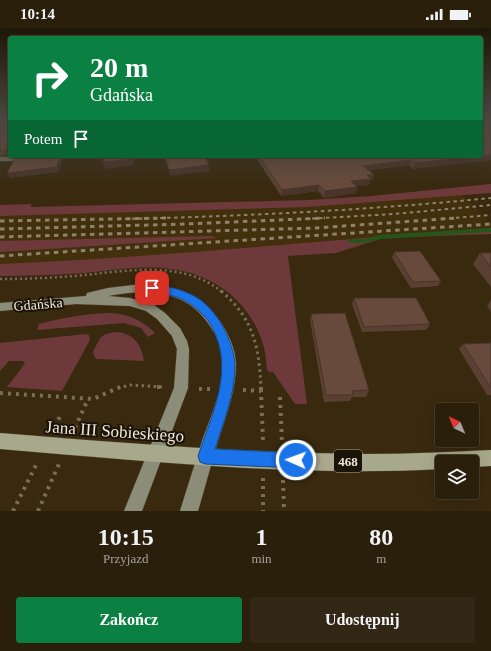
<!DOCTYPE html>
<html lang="pl">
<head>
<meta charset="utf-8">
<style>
	body { margin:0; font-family:Georgia,serif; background:#322714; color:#f1f3f6; height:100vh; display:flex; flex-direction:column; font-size:15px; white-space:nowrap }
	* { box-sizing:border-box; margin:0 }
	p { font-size:13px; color:#a5a29d }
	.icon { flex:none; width:22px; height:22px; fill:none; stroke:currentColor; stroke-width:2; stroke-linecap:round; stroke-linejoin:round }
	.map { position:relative; height:483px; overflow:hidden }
	.drawer { display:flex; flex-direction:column; background:#2a1f0b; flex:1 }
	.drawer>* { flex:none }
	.banner { position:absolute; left:8px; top:8px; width:475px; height:122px; border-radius:4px; box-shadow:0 4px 16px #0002,0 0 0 1px #463d2c; background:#0b8043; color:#fff; overflow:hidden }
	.needle { width:26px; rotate:316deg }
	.buttons { position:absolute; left:435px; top:375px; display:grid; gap:8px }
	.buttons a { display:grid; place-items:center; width:44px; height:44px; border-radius:4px; background:#2a1f0b; box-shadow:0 4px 16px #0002,0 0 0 1px #463d2c; font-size:20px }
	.pin { position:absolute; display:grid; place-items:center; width:34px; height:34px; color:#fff; margin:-17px; border-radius:8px; box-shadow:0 2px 6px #0006 }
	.me { position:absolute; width:44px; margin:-22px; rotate:272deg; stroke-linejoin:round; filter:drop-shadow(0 0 3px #0008) }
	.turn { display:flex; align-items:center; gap:14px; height:84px; padding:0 16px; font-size:18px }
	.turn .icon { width:52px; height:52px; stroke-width:2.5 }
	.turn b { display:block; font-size:28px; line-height:34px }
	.then { display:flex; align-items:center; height:38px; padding:0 16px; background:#0003; gap:8px; font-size:15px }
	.eta { display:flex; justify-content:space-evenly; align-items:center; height:68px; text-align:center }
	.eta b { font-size:24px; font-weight:600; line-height:28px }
	.primary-button { display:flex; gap:8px; margin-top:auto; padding:8px 16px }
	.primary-button a { flex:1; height:46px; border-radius:4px; background:#0b8043; color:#fff; font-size:16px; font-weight:600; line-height:46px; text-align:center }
	.primary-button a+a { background:#322714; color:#f1f3f6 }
	.status { display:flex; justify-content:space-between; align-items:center; height:28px; padding:0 20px; background:#2a1f0b; direction:ltr }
	.status svg { height:11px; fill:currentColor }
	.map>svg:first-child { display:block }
</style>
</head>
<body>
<div class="status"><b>10:14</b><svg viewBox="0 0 49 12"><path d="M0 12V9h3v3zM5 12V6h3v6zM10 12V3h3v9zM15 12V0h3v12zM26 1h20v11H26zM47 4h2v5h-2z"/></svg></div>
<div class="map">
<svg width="491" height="483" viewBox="0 0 491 483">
	<rect width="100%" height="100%" fill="#38290f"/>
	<path fill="#42300d" d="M 459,164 L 491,196 L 491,206 L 383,210 L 378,213 L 0,242 L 0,180 L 310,173 Z"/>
	<path fill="#6d393b" d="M 491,156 L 491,165 L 307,179 L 0,188 L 0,177 L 32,176 L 30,179 L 309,172 L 371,168 Z
		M 491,200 L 491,206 L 383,210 L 336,225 L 288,228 L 307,376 L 295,376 L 273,344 L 269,344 L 267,342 C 266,335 266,327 264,320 C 253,276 215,246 170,241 C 143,237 113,242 85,245 C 57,247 29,248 0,248 L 0,236 C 164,229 327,212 491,200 Z
		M 211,208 L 218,210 L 0,224 L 0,213 Z
		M 107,285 C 126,285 141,291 155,305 L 148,309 L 141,300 L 124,295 L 37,302 L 39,296 C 61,290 84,286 107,285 Z
		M 115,304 C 132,304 142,316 144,333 L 97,331 L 95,330 L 93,324 C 100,311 99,306 115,304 Z
		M 86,306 L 89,307 L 90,312 L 62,363 L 7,359 C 13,351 19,344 25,335 L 23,333 L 9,333 L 0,343 L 0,315 Z"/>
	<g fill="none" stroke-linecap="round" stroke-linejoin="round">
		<path fill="#255619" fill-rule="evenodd" d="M 491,200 L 491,204 L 381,211 C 371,213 356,218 347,213 L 350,211 L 364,211 L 381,207 Z"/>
		<g stroke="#52442b" stroke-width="1">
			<path id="street" d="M 74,128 L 71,130 L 48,132 L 45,130 L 49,128 Z
				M 0,129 L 28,129 L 31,131 L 28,133 L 0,133 Z"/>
		</g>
		<g stroke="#52442b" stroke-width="1">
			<path id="secondary" d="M 142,256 C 171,258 195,264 215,287 C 226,300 235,318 236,336 C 236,362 226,388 218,413 C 211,436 205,460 198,483 L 180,483 C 187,460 195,436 202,413 C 211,388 225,358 222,331 C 221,315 214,302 204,290 C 180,260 142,262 108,268 L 130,270 L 154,277 L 165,285 L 180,300 L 187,313 L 189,321 L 188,360 L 142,483 L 124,483 L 174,360 L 177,321 L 172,308 L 157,291 L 146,283 L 130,278 L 76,276 L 0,283 L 0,275 L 86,268 L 87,265 L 108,260 Z"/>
		</g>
		<g stroke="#52442b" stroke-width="1">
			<path id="primary" d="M 0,405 C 122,415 244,425 367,426 C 408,426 450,424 491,422 L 491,438 L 472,439 L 472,434 L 442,434 L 442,441 C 295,449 147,433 0,421 Z"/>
		</g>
		<path stroke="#7b6e58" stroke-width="1.5" stroke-dasharray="1 1.5" stroke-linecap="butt" d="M 84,129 L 100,128"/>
		<path stroke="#7b6e58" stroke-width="2.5" stroke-dasharray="2 3" stroke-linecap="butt" d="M 0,251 C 25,251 49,250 74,248 C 122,244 181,230 222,264"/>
		<path stroke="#7b6e58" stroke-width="3" stroke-dasharray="2.5 3.5" stroke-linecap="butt" d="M 221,263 C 254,291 259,319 261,360
			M 118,360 L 130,357 L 164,359"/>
		<path stroke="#7b6e58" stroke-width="4" stroke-dasharray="3 5" stroke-linecap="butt" d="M 157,359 L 164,359
			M 261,359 L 261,363
			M 199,361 L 210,361
			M 243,362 L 261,363 L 263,413
			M 0,365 L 93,371 L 120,359
			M 280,369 L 282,415
			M 55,399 L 61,386
			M 75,400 L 88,371
			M 263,450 L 263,483
			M 283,452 L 284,483
			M 13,483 L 37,435
			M 38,483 L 59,436"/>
		<use href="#street" fill="#6a6a5d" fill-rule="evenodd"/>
		<use href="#secondary" fill="#8c8d78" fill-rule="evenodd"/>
		<use href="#primary" fill="#a7a88c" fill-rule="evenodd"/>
		<path stroke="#8f826d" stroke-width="2" stroke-dasharray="3.5 3.5" stroke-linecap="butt" d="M 125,191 C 248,188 369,182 491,170
			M 305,191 L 394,186 L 491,177
			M 442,191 L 491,187"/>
		<path stroke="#8f826d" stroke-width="3" stroke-dasharray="4.5 4.5" stroke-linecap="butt" d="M 0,193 L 166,190
			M 0,201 L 186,196 L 325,190
			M 0,209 L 316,200 L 456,190
			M 0,228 L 491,196"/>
	</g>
	<path fill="#594033" d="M 0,90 L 6,127 L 0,128 Z
		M 255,128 L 481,128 L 413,141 L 409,137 L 369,142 L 374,147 L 372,153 L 370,153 L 369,157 L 357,158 L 357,159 L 356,165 L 324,170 L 318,163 L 281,168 Z
		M 394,224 L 441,253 L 438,258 L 411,260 L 392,230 Z
		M 480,225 L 491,225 L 491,259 L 473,236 Z
		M 354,270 L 430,296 L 426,302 L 362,304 L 352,276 Z
		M 491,272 L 491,284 L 487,278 Z
		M 311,286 L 369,362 L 366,369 L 352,369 L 350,373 L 324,374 L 310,292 Z
		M 491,315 L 491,367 L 487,367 L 459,321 L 463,316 Z"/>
	<path fill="#483429" d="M 10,119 L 10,125 L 6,127 L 4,123 Z
		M 491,127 L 491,132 L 413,141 L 415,135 Z
		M 60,128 L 62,132 L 59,144 L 10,150 L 7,145 Z
		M 132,128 L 134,128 L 133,137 L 105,141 L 103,134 Z
		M 411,132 L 409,137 L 362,143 L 363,138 Z
		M 209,137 L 209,143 L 170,148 L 169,142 Z
		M 367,147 L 374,147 L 372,153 L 370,153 L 369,157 L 350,159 L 351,153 Z
		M 319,157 L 318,163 L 281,168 L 282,162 Z
		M 357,159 L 356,165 L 324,170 L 325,163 Z"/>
	<path fill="#674a3b" stroke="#483429" d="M 0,90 L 10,90 L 10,119 L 4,123 L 0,123 Z
		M 481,90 L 491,90 L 491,127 L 481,128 Z
		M 54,128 L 60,128 L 57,139 L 7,145 L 15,130 Z
		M 104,128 L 132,128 L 132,131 L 103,134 Z
		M 165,128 L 205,128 L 209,137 L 169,142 Z
		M 259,128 L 478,128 L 415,135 L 411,132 L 363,138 L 374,147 L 367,147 L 371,151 L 351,153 L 357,159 L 325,163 L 319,157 L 282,162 Z
		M 420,223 L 441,253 L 413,254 L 394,224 Z
		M 480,225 L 491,225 L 491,239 Z
		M 354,270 L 416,270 L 430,296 L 364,299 Z
		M 345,285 L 369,362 L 352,363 L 353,367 L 326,367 L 311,286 Z
		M 491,315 L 491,360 L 463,316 Z"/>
	<linearGradient id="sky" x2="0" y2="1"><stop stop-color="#1f1708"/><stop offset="0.57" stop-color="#4d4942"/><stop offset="1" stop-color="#4d4942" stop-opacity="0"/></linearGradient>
	<rect width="491" height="157" fill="url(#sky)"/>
	<path fill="#1a73e8" stroke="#114b97" d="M 152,257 C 167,258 182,261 196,269 C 217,281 234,314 235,338 C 235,366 223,395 215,421 L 296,425 L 301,427 L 303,432 L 301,438 L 296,440 L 205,436 L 200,434 L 198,428 C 212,386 235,342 212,299 C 207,290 198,281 189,275 C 176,266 163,267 149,263 L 147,260 Z"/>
	<g text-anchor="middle" stroke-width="4" stroke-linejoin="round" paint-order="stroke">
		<rect fill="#1a1308" stroke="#b1a89a" stroke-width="1" x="334" y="422" width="28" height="22" rx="3"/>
		<g font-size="13" font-weight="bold" fill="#f2e8d9">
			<text x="348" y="438">468</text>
		</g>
		<g font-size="14" fill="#f2e8d9" stroke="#1a1308">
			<text transform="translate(38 276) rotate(-5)" y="5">Gdańska</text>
		</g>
		<g font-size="17" fill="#f2e8d9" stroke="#1a1308">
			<text transform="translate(115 403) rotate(4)" y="6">Jana III Sobieskiego</text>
		</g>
	</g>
</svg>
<div class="buttons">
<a><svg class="needle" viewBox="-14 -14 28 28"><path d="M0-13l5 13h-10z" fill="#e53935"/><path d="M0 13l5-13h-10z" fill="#a5a29d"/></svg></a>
<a><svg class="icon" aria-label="layers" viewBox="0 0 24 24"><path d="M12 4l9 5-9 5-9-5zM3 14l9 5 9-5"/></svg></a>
</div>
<div class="pin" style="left:152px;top:260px;background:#d93025"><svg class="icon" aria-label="arrive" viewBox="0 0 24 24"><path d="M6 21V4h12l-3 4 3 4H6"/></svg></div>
<svg class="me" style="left:296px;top:432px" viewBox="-20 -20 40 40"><circle r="17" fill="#1a73e8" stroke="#fff" stroke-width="3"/><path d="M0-11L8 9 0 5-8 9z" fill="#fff"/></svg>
<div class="banner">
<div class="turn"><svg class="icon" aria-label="right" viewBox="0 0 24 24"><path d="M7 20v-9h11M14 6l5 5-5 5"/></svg><div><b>20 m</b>Gdańska</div></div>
<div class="then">Potem<svg class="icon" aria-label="arrive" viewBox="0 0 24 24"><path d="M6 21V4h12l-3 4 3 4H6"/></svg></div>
</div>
</div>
<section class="drawer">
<div class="eta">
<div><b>10:15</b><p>Przyjazd</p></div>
<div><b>1</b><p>min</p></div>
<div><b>80</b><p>m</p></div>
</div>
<div class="primary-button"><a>Zakończ</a><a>Udostępnij</a></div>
</section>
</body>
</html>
